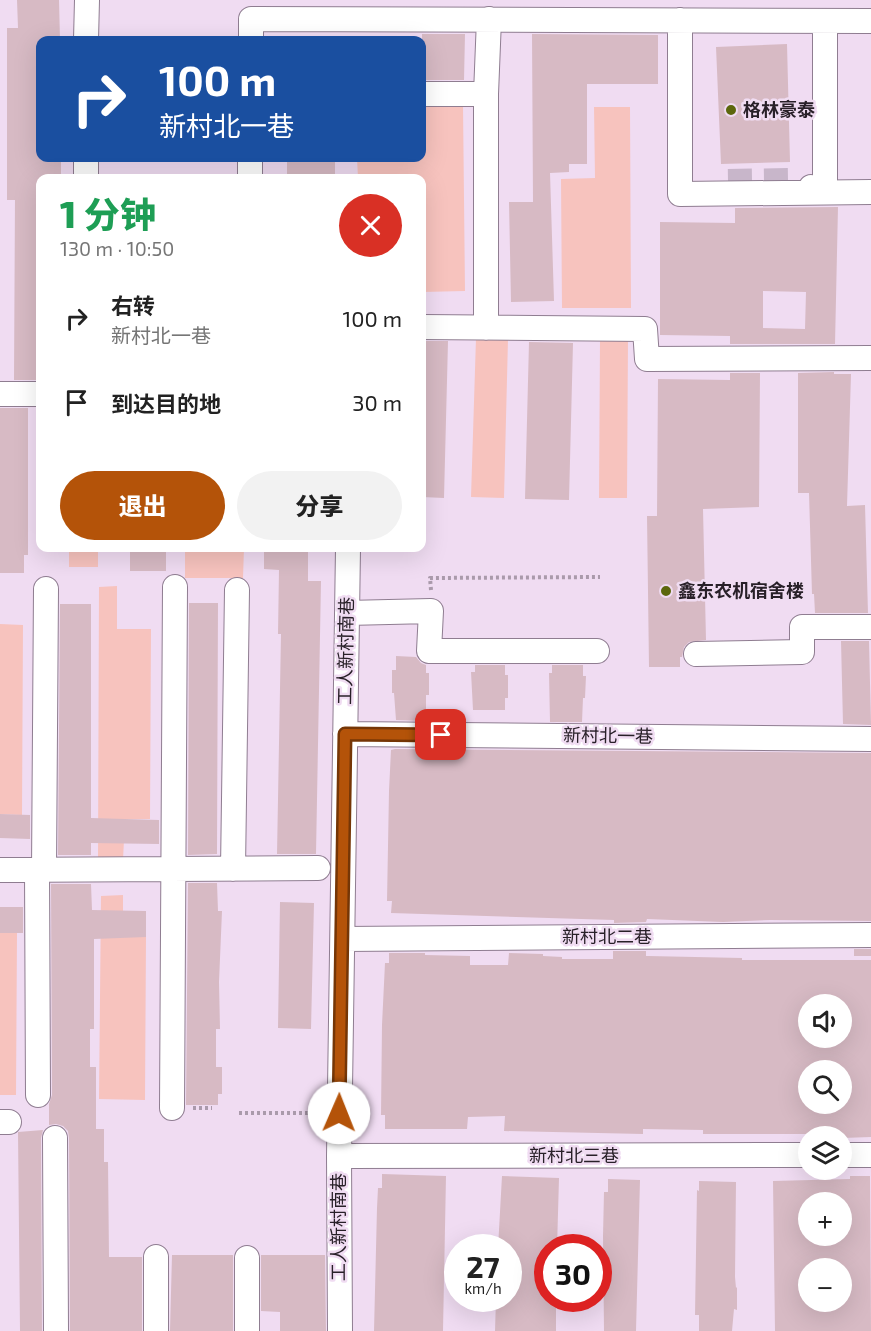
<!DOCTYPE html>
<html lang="zh">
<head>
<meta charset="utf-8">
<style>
	body { margin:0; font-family:"Exo 2","Noto Sans SC",sans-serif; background:#f2f2f2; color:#222; height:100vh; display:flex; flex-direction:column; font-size:22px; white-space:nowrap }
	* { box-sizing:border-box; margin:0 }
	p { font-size:20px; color:#767676 }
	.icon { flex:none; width:33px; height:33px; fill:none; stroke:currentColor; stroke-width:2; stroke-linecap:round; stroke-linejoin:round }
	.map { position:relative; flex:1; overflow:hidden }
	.sheet { position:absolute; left:36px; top:174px; width:390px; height:378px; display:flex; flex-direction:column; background:#fff; border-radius:12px; box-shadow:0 6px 24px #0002 }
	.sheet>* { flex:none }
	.banner { position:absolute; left:36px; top:36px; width:390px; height:126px; border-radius:12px; box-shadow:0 6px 24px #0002; background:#1a4fa0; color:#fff; overflow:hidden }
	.fabs { position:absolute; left:798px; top:994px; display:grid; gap:12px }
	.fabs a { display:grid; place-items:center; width:54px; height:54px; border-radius:50%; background:#fff; box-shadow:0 6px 24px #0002; font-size:30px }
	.speed { position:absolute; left:444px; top:1234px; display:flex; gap:12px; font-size:30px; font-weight:700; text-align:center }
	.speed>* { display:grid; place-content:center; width:78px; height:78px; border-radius:50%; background:#fff; box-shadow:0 6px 24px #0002; line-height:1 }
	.speed small { font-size:15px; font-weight:400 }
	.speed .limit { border:9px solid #d22; background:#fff; color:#111 }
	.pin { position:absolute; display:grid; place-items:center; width:51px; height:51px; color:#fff; margin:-26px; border-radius:12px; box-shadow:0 3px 9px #0006 }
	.me { position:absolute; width:66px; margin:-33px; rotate:1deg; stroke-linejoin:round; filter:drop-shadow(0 0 4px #0008) }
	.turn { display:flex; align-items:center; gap:21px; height:126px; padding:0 24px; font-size:27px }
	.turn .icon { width:78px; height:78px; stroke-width:2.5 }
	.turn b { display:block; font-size:42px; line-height:51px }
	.round { display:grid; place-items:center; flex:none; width:63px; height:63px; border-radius:32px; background:#f2f2f2 }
	.headline { display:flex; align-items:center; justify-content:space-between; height:102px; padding:0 24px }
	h1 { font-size:36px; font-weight:800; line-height:45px; color:#1e9e55 }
	.button { display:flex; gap:12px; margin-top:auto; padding:12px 24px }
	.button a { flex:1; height:69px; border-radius:36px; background:#b45309; color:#fff; font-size:24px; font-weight:800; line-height:69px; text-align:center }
	.button a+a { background:#f2f2f2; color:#222 }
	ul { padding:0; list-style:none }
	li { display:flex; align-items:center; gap:18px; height:84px; padding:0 24px }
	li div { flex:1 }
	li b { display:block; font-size:22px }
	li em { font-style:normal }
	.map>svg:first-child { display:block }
</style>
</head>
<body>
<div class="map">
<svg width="871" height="1331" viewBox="0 0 871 1331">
	<rect width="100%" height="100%" fill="#f0dcf2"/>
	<path fill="#f7c3be" d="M 463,105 L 465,291 L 422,292 L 422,178 L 358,178 L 357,158 L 422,158 L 422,106 Z
		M 594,107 L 630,107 L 631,308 L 562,308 L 561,179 L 595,178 Z
		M 476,338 L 508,339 L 504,498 L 471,497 Z
		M 600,339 L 628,339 L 627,498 L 599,498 Z
		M 69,548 L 98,548 L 98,567 L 69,567 Z
		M 185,548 L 244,548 L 243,578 L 185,578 Z
		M 117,586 L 117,629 L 151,629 L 150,819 L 125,819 L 123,860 L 98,859 L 99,587 Z
		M 0,624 L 23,625 L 22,815 L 0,814 Z
		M 123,895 L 123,937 L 146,937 L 145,1100 L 99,1099 L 101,896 Z
		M 0,933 L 17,933 L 16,1095 L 0,1095 Z"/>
	<path fill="#d7bac4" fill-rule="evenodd" d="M 17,0 L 59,0 L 60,40 L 40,40 L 40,158 L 61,158 L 61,178 L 40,178 L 40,380 L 14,380 L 15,200 L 7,200 L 7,28 L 18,28 Z
		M 422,34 L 465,34 L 464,80 L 422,80 Z
		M 532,34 L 658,35 L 658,84 L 587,84 L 587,164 L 569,164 L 569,172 L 550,173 L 554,301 L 511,302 L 509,202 L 533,202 Z
		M 787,44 L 790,162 L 721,164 L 716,47 Z
		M 287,158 L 335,158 L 335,178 L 287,178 Z
		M 838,207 L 835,344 L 730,344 L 730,336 L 660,335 L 660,222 L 735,223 L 735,208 ZM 763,291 L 806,292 L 805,329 L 763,328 Z
		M 422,341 L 448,341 L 444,498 L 422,497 Z
		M 529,342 L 573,343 L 569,500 L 525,499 Z
		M 834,372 L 834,374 L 851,374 L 847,506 L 865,505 L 868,613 L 815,613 L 814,594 L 812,594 L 809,493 L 798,493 L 798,373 Z
		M 730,373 L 760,373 L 759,507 L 703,509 L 706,640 L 689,642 L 684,647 L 682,657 L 680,657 L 680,667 L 649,667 L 647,516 L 657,516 L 658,379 L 730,380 Z
		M 0,408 L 28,408 L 28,555 L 24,555 L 24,573 L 0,573 Z
		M 130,548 L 166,548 L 166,571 L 130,571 Z
		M 264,548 L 308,548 L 308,581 L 321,581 L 316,854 L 277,854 L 281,634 L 278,634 L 279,570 L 264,569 Z
		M 189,603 L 218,603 L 217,854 L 188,855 Z
		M 60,604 L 91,604 L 91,818 L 159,820 L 159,844 L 91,843 L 91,855 L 58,855 Z
		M 841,641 L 869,641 L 871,725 L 843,724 Z
		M 396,656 L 416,657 L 421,663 L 426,665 L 426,673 L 429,673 L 429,695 L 426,695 L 426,721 L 396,720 L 394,693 L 392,693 L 392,670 L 396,670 Z
		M 475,665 L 505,665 L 505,675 L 508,675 L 508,698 L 505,698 L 505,710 L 473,710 L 471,672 L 475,672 Z
		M 552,665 L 583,665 L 583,676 L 586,676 L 585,698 L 583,698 L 582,722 L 550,722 L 549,673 L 552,673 Z
		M 395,749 L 871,753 L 871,921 L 770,920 L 723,922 L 647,919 L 646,922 L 614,923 L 614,920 L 391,913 L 392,901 L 387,901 L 389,791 L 391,750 Z
		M 0,814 L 30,815 L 30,839 L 0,838 Z
		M 188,883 L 217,883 L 218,911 L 222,911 L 219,982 L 220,1029 L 216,1029 L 216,1067 L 222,1067 L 222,1094 L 218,1094 L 218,1105 L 186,1105 Z
		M 51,884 L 91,884 L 92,910 L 146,911 L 146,937 L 94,939 L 94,1029 L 90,1029 L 90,1067 L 96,1067 L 96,1129 L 104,1129 L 104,1162 L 108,1162 L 109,1257 L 142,1257 L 142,1331 L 70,1331 L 69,1138 L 68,1131 L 63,1126 L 56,1124 L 49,1125 L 49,1104 L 52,1095 Z
		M 280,902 L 314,903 L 311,1029 L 278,1028 Z
		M 0,907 L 23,907 L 23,933 L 0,933 Z
		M 854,949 L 871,949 L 871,956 L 854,956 Z
		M 613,951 L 646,951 L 646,956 L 648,956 L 742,958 L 742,960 L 871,960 L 871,1137 L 842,1138 L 815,1137 L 815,1134 L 703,1134 L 703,1130 L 643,1129 L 643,1134 L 504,1131 L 505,1116 L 468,1117 L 467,1129 L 385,1129 L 385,1115 L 381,1115 L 382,1025 L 385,963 L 389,963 L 389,953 L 425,953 L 425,955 L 470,956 L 470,965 L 508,965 L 509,953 L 543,954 L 543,956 L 562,957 L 562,959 L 613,959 ZM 808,1005 L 842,1005 L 842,1038 L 808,1038 ZM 808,1071 L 842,1071 L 842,1104 L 808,1104 Z
		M 43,1130 L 41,1138 L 42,1331 L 20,1331 L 18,1132 Z
		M 382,1174 L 446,1176 L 443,1331 L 374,1331 L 377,1208 L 378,1188 L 382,1188 Z
		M 502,1176 L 559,1178 L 557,1248 L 548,1248 L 548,1299 L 556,1299 L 556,1331 L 495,1331 L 496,1299 L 508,1299 L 508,1248 L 498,1248 Z
		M 850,1176 L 870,1176 L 871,1331 L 775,1331 L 773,1181 L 850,1179 ZM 808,1203 L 842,1203 L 842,1236 L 808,1236 ZM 808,1269 L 842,1269 L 842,1302 L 808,1302 Z
		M 608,1179 L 640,1180 L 636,1331 L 604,1331 L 603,1236 L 604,1192 L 608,1192 Z
		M 699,1181 L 736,1182 L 735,1277 L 736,1288 L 737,1287 L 737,1310 L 734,1309 L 732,1331 L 699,1331 L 699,1315 L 695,1315 L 697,1190 L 699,1191 Z
		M 172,1255 L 233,1255 L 233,1331 L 170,1331 Z
		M 261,1255 L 325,1255 L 326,1331 L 280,1331 L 280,1312 L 261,1311 Z"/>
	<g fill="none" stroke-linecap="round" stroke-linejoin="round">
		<path stroke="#c8b6ca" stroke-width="24" stroke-dasharray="24 12" stroke-linecap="butt" d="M 728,181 L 791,180"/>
		<g stroke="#8f7d91" stroke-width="26">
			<path id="minor" d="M 680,20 L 680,194 L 871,192
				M 86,40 L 87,0
				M 251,40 L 251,19 L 871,21
				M 422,94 L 486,94 L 486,328
				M 486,94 L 489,19
				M 86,178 L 86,158
				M 250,178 L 250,158
				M 811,187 L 825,192 L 825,21
				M 422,327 L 645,329 L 647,359 L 871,358
				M 0,394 L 40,394
				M 347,613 L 431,611 L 429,651 L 597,651
				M 696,654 L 802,652 L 802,627 L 871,627
				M 345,734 L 871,739
				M 233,869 L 237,590
				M 0,870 L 318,868
				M 37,870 L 38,1095
				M 44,870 L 46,589
				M 343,939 L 871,935
				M 172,1108 L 175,587
				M 0,1122 L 9,1122
				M 55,1138 L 56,1331
				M 842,1155 L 871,1155
				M 339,1156 L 808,1155
				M 156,1257 L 156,1331
				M 247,1331 L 247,1258
				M 340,1331 L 339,1156 L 348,548"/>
		</g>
		<path stroke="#aa9aab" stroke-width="4" stroke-dasharray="3 3" stroke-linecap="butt" d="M 431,590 L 430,578 L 600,577
			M 193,1108 L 212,1108
			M 239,1113 L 316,1113"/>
		<use href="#minor" stroke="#fff" stroke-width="24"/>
	</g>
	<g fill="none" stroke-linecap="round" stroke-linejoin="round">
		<g stroke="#753606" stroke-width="15">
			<path id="route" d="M 339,1113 L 345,734 L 441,735"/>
		</g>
		<use href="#route" stroke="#b45309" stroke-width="10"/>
	</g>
	<g fill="#5c670c" stroke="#f0dcf2" stroke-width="2">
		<circle cx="731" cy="110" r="6"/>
		<circle cx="666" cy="591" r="6"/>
	</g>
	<g text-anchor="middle" stroke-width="5" stroke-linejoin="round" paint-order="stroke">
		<g font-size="18" font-weight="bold" fill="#282028" stroke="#f0dcf2" text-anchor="start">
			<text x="743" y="116">格林豪泰</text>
			<text x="678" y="597">鑫东农机宿舍楼</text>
		</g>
		<g font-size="18" fill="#282028" stroke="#f0dcf2">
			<text transform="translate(346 651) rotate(-89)" y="6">工人新村南巷</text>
			<text transform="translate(608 736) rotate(1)" y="6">新村北一巷</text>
			<text x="607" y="943">新村北二巷</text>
			<text x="574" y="1162">新村北三巷</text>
			<text transform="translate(339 1227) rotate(-90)" y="6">工人新村南巷</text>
		</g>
	</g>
</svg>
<div class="fabs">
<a><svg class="icon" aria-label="sound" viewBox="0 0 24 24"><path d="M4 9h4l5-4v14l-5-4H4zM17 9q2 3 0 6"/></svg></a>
<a><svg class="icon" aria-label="search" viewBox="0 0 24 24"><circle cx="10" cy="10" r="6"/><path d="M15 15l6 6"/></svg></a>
<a><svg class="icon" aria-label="layers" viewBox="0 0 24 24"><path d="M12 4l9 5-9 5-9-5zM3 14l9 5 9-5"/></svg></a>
<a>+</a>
<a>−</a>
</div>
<div class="speed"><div>27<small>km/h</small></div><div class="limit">30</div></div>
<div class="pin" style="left:441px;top:735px;background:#d93025"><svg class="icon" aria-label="arrive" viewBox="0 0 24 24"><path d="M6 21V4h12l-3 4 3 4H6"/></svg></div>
<svg class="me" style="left:339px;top:1113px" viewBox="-20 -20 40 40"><circle r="19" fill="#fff"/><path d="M0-13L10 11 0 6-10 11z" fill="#b45309"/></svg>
<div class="banner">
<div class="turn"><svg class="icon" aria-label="right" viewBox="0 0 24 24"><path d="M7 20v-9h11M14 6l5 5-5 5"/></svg><div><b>100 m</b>新村北一巷</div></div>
</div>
<section class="sheet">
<div class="headline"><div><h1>1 分钟</h1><p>130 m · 10:50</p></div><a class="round" style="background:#d93025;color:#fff"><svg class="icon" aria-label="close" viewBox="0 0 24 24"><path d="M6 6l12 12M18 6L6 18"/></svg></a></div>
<ul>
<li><svg class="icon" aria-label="right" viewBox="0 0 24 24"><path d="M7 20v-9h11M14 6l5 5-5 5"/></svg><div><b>右转</b><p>新村北一巷</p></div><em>100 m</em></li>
<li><svg class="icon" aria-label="arrive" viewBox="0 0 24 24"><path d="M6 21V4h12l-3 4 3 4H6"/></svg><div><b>到达目的地</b></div><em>30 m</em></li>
</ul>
<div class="button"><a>退出</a><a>分享</a></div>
</section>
</div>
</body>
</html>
